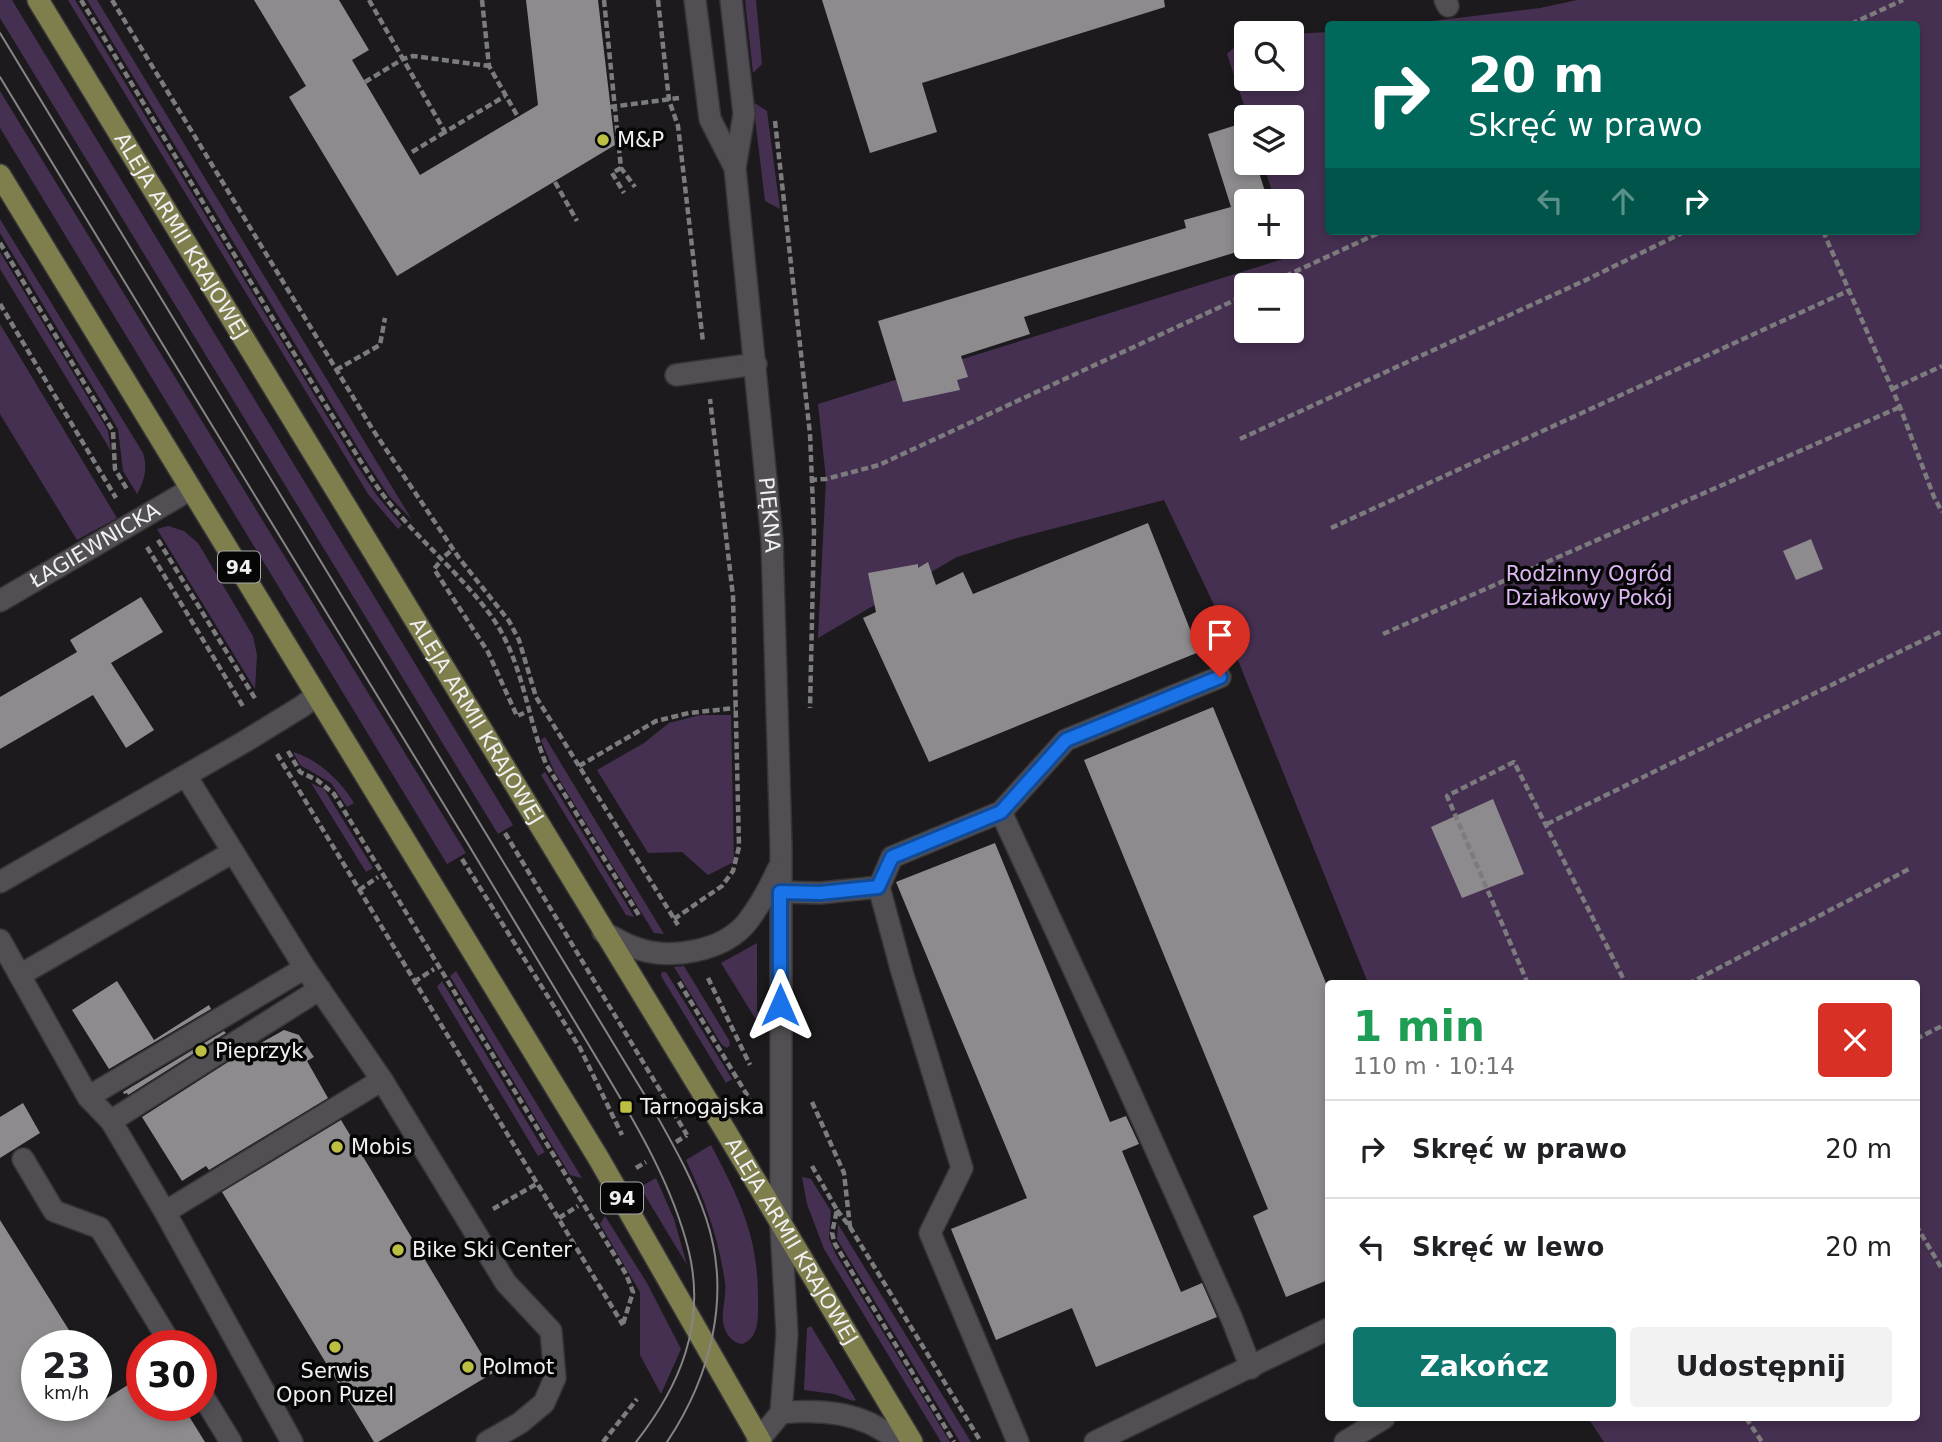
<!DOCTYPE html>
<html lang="pl">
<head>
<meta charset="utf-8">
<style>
	body { margin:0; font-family:"DejaVu Sans",sans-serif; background:#f2f2f2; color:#202124; height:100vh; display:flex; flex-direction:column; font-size:26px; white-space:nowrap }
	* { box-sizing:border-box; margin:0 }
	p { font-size:23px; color:#757577 }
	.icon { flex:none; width:38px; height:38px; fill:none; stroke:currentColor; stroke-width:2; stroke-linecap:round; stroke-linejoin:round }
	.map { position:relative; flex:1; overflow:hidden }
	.details { position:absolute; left:1325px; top:980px; width:595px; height:441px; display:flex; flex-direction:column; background:#fff; border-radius:7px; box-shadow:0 4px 10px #0003 }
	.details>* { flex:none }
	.hud { position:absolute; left:1325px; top:21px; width:595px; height:214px; border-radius:7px; box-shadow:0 4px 10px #0003; background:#00695c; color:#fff; overflow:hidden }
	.fabs { position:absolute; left:1234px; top:21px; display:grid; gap:14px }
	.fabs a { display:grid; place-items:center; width:70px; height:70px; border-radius:7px; background:#fff; box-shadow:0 4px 10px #0003; font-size:35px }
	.speed { position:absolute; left:21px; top:1330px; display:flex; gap:14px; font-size:35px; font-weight:700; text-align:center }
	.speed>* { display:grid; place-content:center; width:91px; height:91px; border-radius:50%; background:#fff; box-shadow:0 4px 10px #0003; line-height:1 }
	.speed small { font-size:18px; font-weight:400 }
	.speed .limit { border:10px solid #d22; background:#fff; color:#111 }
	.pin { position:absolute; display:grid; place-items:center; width:60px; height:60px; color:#fff; margin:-72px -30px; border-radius:50% 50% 50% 0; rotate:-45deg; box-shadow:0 0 7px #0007 }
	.pin .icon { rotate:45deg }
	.me { position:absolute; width:77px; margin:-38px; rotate:0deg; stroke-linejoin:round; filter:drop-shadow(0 0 5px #0008) }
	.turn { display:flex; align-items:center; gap:24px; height:147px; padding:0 28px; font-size:32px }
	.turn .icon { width:91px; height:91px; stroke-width:2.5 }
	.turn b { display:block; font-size:49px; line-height:60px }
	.lanes { display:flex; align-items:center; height:66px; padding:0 28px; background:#0003; justify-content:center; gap:35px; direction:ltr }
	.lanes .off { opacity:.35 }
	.round { display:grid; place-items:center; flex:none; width:74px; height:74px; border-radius:7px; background:#f2f2f2 }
	.overview { display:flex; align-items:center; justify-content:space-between; height:119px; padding:0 28px }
	h1 { font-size:42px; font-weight:700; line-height:52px; color:#1e9e55 }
	.cta { display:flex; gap:14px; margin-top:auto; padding:14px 28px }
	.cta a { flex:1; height:80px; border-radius:7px; background:#0f766e; color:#fff; font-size:28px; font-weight:700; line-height:80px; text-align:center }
	.cta a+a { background:#f2f2f2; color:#202124 }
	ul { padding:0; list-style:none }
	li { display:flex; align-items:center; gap:21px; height:98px; padding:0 28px; border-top:2px solid #e0e0e0 }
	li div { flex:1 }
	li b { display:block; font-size:26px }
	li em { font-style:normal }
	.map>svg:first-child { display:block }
</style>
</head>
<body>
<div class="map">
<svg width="1942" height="1442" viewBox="0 0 1942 1442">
	<rect width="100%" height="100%" fill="#1c1a1d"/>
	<path fill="#463051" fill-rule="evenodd" d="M 0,0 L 12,0 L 513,825 L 498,834 L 0,18 Z
		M 68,0 L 75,0 L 356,464 L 378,497 L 402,525 L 398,529 L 368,494 Z
		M 87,0 L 97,0 L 412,520 L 389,496 L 364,458 Z
		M 745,0 L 756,0 L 762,64 L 753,73 Z
		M 1577,0 L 1942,0 L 1942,1442 L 1604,1442 L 1588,1418 L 1916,1418 L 1916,984 L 1368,983 L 1225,628 L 1164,500 L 1017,538 L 957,557 L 818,638 L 826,479 L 818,404 L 1296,255 L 1292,246 L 1292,201 L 1275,201 L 1263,163 L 1292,163 L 1292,117 L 1248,117 L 1227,54 L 1246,37 L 1246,79 L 1292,79 L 1292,34 L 1328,32 L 1328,231 L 1916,231 L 1916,24 L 1407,24 L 1540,8 ZM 1246,285 L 1292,285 L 1292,331 L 1246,331 Z
		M 0,91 L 466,853 L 447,864 L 0,128 Z
		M 753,102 L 767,111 L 780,209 L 765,201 Z
		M 0,219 L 143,453 C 148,467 144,482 137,494 L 123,471 L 118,429 L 0,233 Z
		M 0,252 L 104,424 L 108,431 L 111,451 L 0,269 Z
		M 0,324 L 117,518 L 77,540 L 0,414 Z
		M 168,526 L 184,531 L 198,543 L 253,636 L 257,655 L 255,689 L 157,529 Z
		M 700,715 L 731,715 L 734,862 L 708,875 L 682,852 L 648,853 L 597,770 L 644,743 L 669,723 Z
		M 545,737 L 664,934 L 654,933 L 554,771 L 541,740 Z
		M 293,752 C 319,760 340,780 354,803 L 347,807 L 331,783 L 300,765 Z
		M 545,772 L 633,915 L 634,917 L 626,915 L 541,775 Z
		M 311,783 L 324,789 L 373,868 L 366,872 Z
		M 757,943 L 757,1012 L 760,1012 L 760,1019 L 755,1018 L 721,963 Z
		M 684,966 L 729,1040 L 730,1045 L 727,1048 L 722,1045 L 674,967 Z
		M 456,971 L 582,1178 L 570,1175 L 450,976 Z
		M 662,972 L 666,972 L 732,1079 L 726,1083 L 661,976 Z
		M 442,981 L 539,1142 L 545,1152 L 538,1156 L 437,987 Z
		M 711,1145 C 741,1202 759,1238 758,1303 C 758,1319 759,1338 742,1344 C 733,1343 726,1335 724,1326 C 720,1314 727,1297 725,1283 C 719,1239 705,1200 686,1160 Z
		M 802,1177 L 811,1179 L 831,1211 L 829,1238 L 835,1253 L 950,1442 L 941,1442 L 824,1249 L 807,1204 Z
		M 656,1178 L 674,1219 L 687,1265 L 640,1187 Z
		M 605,1216 L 647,1283 L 681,1349 L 661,1394 L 640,1355 L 640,1292 L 600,1224 Z
		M 838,1224 L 971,1442 L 960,1442 L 837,1239 Z
		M 811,1326 L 856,1400 L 853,1401 L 834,1394 L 804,1390 L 807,1328 Z"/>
	<path fill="#8e8b8f" d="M 254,0 L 339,0 L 369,50 L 352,60 L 420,175 L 538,105 L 526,0 L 598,0 L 615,145 L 397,276 L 289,97 L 306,86 Z
		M 822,0 L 1164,0 L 1165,7 L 922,83 L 937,132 L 870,153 Z
		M 1246,122 L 1246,163 L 1256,163 L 1268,201 L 1246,201 L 1246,247 L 1253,247 L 1024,317 L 1030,334 L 961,356 L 968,377 L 957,380 L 960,390 L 903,402 L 878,321 L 1186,228 L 1184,220 L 1231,207 L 1208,134 Z
		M 1148,523 L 1199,652 L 929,762 L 863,618 L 876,612 L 868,573 L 918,564 L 918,568 L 928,562 L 936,585 L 963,572 L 973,594 Z
		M 1811,539 L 1823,569 L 1796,580 L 1783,551 Z
		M 141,597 L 163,632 L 111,663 L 154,730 L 126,748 L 93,695 L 0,749 L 0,697 L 77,652 L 70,640 Z
		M 1213,707 L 1328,988 L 1328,1280 L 1286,1297 L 1253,1216 L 1268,1209 L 1084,760 Z
		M 1493,799 L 1524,874 L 1462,898 L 1431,827 Z
		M 995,843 L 1110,1122 L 1126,1116 L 1139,1144 L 1122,1151 L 1181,1292 L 1202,1283 L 1217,1317 L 1096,1367 L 1072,1308 L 996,1340 L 951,1229 L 1027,1198 L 896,882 Z
		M 117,981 L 154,1040 L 209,1005 L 211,1009 L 109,1069 L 72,1010 Z
		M 284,1030 L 299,1035 L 314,1057 L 307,1061 L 328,1098 L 209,1170 L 206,1166 L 182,1181 L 142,1117 L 239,1055 Z
		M 224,1031 L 226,1033 L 128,1095 L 127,1093 L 124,1094 L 123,1092 Z
		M 23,1103 L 40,1133 L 0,1158 L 0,1117 Z
		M 341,1120 L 493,1373 L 378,1442 L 374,1442 L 222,1192 Z
		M 0,1220 L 79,1346 L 37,1346 L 37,1405 L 96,1405 L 142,1376 L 142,1405 L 182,1405 L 205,1442 L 0,1442 Z"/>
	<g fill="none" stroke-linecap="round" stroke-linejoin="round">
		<g stroke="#363437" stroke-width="24">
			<path id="service" d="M 1445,0 L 1448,6
				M 676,375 L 756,364
				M 186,776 L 305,968 L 382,1080 L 506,1283 L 551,1331 L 555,1378 L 544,1403 L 520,1423 L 487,1442
				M 1001,812 L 1066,740 L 1220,677
				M 0,882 L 244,742 L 301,707 L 316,696
				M 879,887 L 902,972 L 962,1168 L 930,1233 L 1018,1442
				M 780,892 L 820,893 L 879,887 L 892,857 L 1001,812 L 1117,1063 L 1232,1319 L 1251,1368
				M 0,940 L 88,1097 L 111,1121 L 165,1212 L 292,1442
				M 20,975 L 233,852
				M 88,1097 L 305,968
				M 111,1121 L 320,989
				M 23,1159 L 54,1211 L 100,1228 L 172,1346
				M 165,1212 L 382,1080
				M 201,1393 L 231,1442
				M 1095,1442 L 1328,1329
				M 1345,1442 L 1384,1418"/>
		</g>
		<g stroke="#363437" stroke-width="24">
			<g id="minor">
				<path d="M 695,0 L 710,119 L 735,168"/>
				<path id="s1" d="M 731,0 L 744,114 L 735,168 L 772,540 L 781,847 L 781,1227"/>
				<path id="s2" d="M 0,601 L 191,489"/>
				<path d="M 603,932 C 613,937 623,943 633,947 C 668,961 724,952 748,921 C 760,905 770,887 778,869"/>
			</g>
		</g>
		<g stroke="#363437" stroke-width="24">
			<path id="tertiary" d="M 781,1413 C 810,1410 842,1411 869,1423 C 880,1428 891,1436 903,1442
				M 757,1442 L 781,1413 L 787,1334 L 781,1227"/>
		</g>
		<g stroke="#363437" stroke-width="24">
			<g id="primary">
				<path id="s3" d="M 38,0 L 710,1105 L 912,1442"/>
				<path d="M 0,175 L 599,1159 L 761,1442"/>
			</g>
		</g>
		<path stroke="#7c7b7d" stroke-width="4.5" stroke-dasharray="7 3.5" stroke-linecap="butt" d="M 81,0 C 178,159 271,319 370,476 C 404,530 458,568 494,620 C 523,663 527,717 546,764 L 640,917
			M 112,0 L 373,430 L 459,558 L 509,621 L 519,640 L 536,697 L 678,925
			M 369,0 L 445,132 L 505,96
			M 482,0 L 489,66 L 518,117
			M 604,0 L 621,168 L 635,187
			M 658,0 L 669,100 L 678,126 L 703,342
			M 1851,24 L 1903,0
			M 365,82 L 403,59 L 413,56 L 489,66
			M 610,107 L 679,98
			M 775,121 L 810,434 L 814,531 L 810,708
			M 412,152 L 445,132
			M 621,168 L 612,173 L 624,193
			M 555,182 L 577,221
			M 1823,231 L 1900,407 L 1934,497 L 1942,512
			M 0,243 L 113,431 L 115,469 L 128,491
			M 1266,285 L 1383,231
			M 0,304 L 116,498
			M 336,370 L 380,345 L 385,318
			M 1892,389 L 1942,366
			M 1240,439 L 1588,279 L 1686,231
			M 810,480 L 826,479 L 879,465 L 1246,295
			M 1331,528 L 1850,290
			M 158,540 L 256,700
			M 147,547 L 244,708
			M 445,556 L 453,549
			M 439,563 L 434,569 L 488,652 L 517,716 L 524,713
			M 1383,634 L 1900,407
			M 288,751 L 300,772 L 317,780 L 334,794 L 626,1274 L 633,1292 L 623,1324
			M 277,754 L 623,1325
			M 579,766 L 656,721 L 689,713 L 735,708
			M 1547,824 L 1942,631
			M 505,833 L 687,1135
			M 462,859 L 580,1048 L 622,1135
			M 359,890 L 378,877
			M 674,919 L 722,886 L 733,871 L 739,847 L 733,596 L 710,399
			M 708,978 L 750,1065
			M 414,982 L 434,969
			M 679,982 L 750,1100
			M 1528,984 L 1447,796 L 1514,762 L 1626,984
			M 1688,984 L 1911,868
			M 1916,1039 L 1942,1026
			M 812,1102 L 844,1173 L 850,1227
			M 676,1142 L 687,1135
			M 812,1166 L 837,1210 L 832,1233 L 835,1244 L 954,1442
			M 636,1168 L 646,1162
			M 493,1209 L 538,1183
			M 837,1210 L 850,1227 L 981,1442
			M 559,1218 L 578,1206
			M 1916,1225 L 1942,1269
			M 1746,1418 L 1762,1442
			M 603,1442 L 637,1399"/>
		<use href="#service" stroke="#514f53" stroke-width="21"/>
		<use href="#minor" stroke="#514f53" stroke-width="21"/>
		<use href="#tertiary" stroke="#514f53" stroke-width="21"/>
		<use href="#primary" stroke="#7f7f4e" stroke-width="21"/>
		<path stroke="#868487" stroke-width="2" d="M 0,33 L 652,1107 C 672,1143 693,1179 706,1218 C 732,1295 711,1376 667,1442
			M 0,77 C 155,333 312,589 468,844 C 509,912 549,979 590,1047 C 628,1111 671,1178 689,1252 C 706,1324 680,1386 636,1442"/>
	</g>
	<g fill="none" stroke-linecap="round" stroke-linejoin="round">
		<g stroke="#114b97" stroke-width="18">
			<path id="route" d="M 780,1005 L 780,892 L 820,893 L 878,887 L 892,857 L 1001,812 L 1066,740 L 1220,677"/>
		</g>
		<use href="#route" stroke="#1a73e8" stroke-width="12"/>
	</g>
	<g fill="#bdbf43" stroke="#060607" stroke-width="2.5">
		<circle cx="603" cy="140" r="7"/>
		<circle cx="201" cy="1051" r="7"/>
		<rect x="619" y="1100" width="14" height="14" rx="3.5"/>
		<circle cx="337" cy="1147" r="7"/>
		<circle cx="398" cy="1250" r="7"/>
		<circle cx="335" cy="1347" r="7"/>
		<circle cx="468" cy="1367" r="7"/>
	</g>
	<g text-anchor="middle" stroke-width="7" stroke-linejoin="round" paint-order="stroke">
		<g fill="#060607" stroke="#aaa9ab" stroke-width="2">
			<rect x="218" y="551.5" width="42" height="31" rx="5"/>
			<rect x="601" y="1182.5" width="42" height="31" rx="5"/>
		</g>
		<g font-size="19" font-weight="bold" fill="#f0eff1">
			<text x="239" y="574">94</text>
			<text x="622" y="1205">94</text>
		</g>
		<g font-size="21" fill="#f0eff1" stroke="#060607" text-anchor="start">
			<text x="617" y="147">M&amp;P</text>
			<text x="215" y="1058">Pieprzyk</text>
			<text x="640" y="1114">Tarnogajska</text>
			<text x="351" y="1154">Mobis</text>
			<text x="412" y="1257">Bike Ski Center</text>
			<text x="482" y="1374">Polmot</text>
			<text x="335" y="1378" text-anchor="middle">Serwis<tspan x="335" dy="24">Opon Puzel</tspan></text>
		</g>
		<g font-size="21" fill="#f0eff1" stroke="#060607">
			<text dy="7" stroke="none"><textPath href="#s3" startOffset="276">ALEJA ARMII KRAJOWEJ</textPath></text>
			<text dy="7" stroke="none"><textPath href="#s1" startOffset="518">PIĘKNA</textPath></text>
			<text dy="7" stroke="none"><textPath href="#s2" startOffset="110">ŁAGIEWNICKA</textPath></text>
			<text dy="7" stroke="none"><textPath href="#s3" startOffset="844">ALEJA ARMII KRAJOWEJ</textPath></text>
			<text dy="7" stroke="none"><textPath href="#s3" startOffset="1452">ALEJA ARMII KRAJOWEJ</textPath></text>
		</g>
		<g font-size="21" fill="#ddb6f3" stroke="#060607">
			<text x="1589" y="581">Rodzinny Ogród<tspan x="1589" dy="24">Działkowy Pokój</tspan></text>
		</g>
	</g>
</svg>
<div class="fabs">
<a><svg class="icon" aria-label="search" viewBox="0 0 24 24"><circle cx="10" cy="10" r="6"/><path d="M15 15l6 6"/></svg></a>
<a><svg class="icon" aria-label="layers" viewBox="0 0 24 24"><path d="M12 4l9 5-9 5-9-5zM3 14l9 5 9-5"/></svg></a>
<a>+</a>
<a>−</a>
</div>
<div class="speed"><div>23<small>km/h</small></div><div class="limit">30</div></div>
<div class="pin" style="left:1220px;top:677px;background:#d93025"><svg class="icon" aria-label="arrive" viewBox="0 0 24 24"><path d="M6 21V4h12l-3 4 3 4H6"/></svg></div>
<svg class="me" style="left:780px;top:1005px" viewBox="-20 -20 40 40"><path d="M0-17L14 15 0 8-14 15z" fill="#1a73e8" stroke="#fff" stroke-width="4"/></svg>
<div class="hud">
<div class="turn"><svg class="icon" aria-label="right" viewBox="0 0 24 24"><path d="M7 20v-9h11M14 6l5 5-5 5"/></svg><div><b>20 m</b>Skręć w prawo</div></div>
<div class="lanes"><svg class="icon off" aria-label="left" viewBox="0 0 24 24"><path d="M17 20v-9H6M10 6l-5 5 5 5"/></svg><svg class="icon off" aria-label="ahead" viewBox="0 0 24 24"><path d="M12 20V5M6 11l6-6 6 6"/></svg><svg class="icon" aria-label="right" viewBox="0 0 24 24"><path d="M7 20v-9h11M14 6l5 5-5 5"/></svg></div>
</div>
<section class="details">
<div class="overview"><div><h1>1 min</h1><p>110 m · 10:14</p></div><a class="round" style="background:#d93025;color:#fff"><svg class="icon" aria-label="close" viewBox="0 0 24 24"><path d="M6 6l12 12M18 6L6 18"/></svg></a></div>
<ul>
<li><svg class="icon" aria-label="right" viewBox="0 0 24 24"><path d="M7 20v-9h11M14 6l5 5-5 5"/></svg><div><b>Skręć w prawo</b></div><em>20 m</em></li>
<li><svg class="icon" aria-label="left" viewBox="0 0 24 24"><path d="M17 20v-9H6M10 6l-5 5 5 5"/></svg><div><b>Skręć w lewo</b></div><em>20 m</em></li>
</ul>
<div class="cta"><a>Zakończ</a><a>Udostępnij</a></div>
</section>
</div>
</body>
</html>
